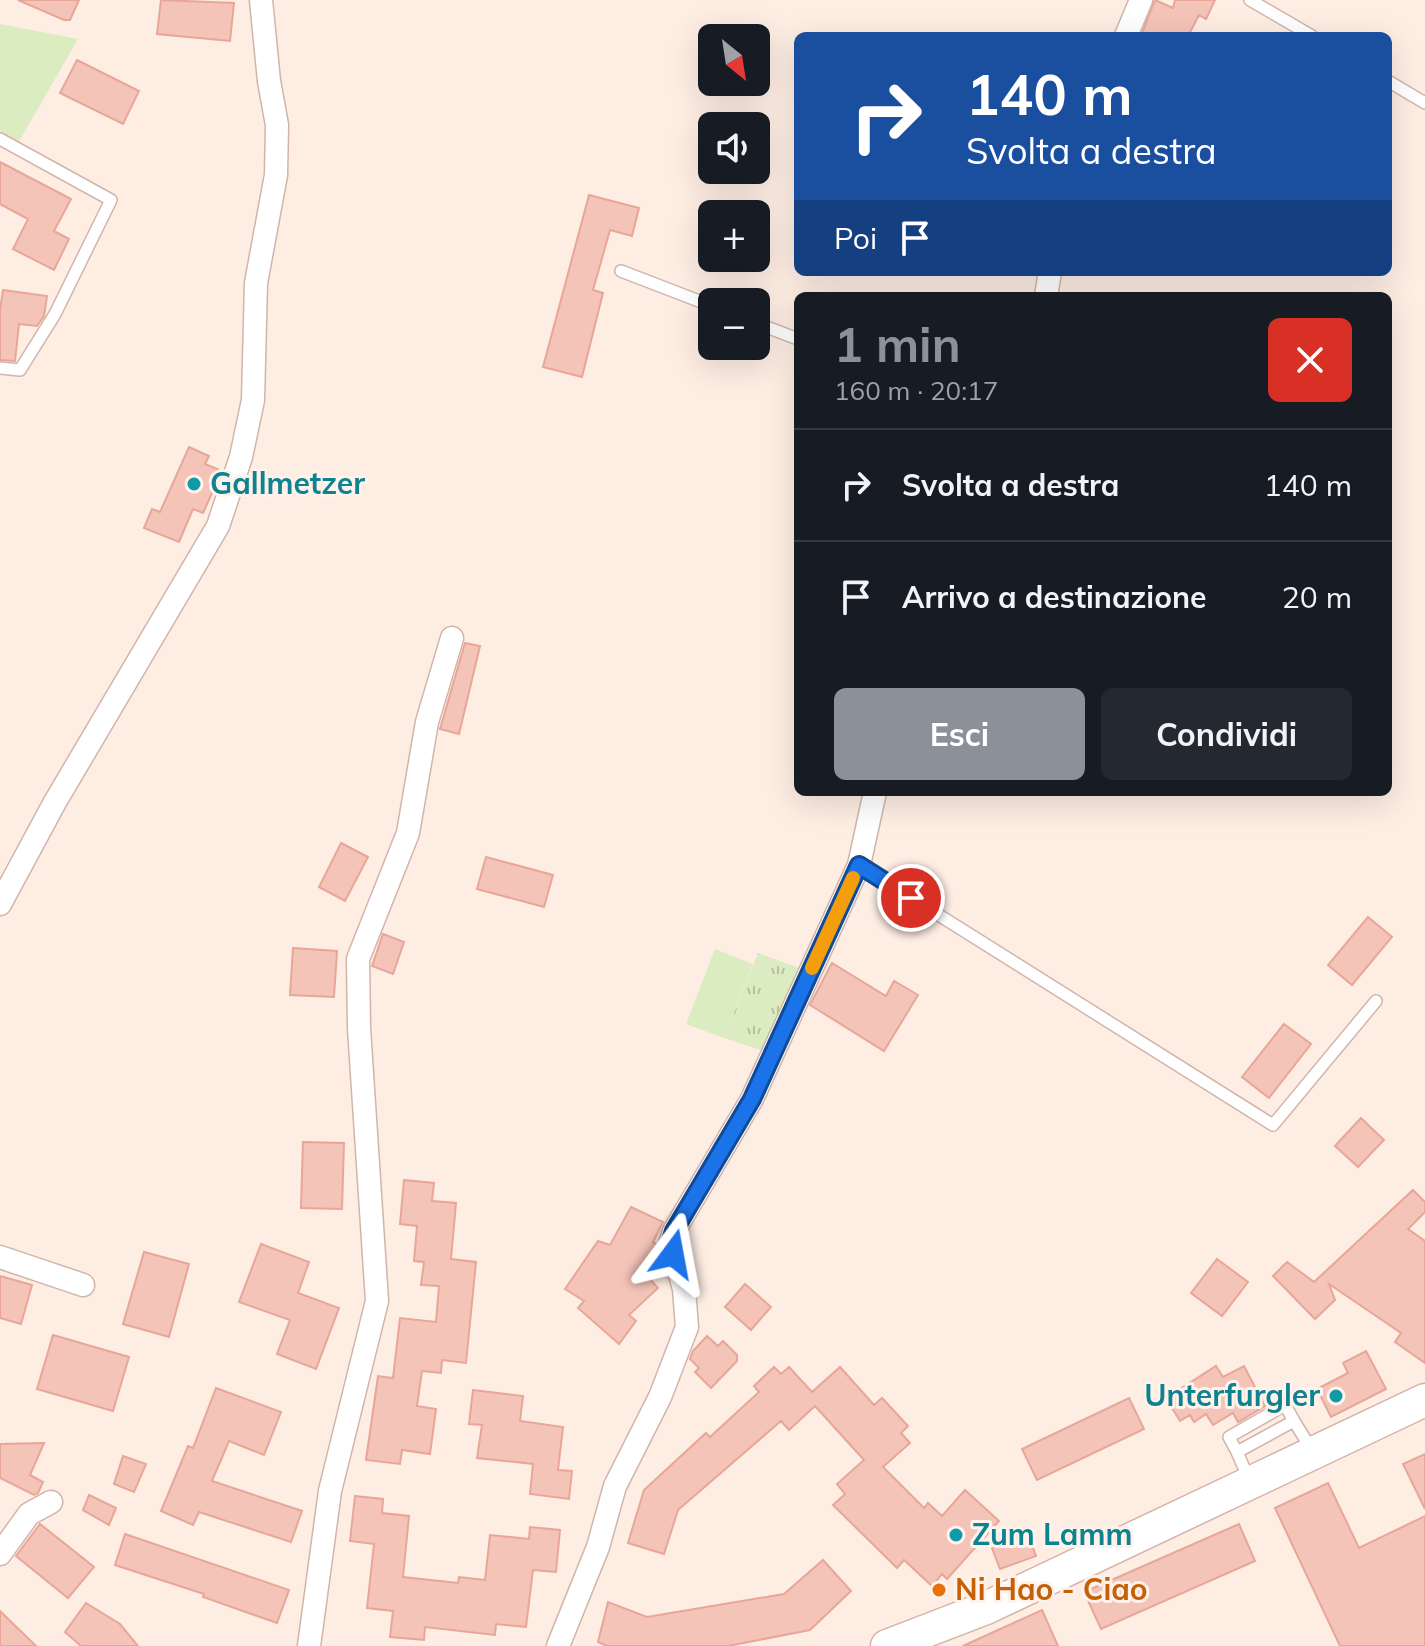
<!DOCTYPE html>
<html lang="it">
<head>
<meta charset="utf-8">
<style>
	body { margin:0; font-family:Mulish,sans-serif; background:#242831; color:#f1f3f6; height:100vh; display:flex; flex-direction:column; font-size:30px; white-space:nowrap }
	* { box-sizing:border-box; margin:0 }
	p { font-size:26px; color:#9ea1a6 }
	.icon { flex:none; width:44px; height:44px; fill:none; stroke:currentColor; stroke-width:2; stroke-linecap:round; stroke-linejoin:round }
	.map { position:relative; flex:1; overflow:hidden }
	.drawer { position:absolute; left:794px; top:292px; width:598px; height:504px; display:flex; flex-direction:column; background:#171b24; border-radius:12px; box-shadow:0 8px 32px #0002 }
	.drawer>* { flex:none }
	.top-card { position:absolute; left:794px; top:32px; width:598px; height:244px; border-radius:12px; box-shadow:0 8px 32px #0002; background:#1a4fa0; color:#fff; overflow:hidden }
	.needle { width:52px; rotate:150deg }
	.buttons { position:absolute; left:698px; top:24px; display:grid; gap:16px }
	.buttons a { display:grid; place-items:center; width:72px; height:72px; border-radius:12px; background:#171b24; box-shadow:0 8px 32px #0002; font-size:40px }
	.pin { position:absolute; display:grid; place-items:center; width:68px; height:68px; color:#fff; margin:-34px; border:4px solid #fff; border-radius:50%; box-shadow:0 2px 8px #0007 }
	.me { position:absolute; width:88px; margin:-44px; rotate:13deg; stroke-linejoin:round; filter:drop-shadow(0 0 6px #0008) }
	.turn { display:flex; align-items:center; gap:28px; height:168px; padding:0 40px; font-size:36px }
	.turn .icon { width:104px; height:104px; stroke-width:2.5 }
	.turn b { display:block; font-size:56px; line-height:68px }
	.then { display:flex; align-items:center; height:76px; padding:0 40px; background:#0003; gap:16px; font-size:30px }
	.round { display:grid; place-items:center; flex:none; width:84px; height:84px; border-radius:12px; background:#242831 }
	.headline { display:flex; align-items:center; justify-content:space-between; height:136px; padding:0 40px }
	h1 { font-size:48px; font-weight:700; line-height:60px; color:#8c9099 }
	.cta { display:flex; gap:16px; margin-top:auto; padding:16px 40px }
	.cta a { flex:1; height:92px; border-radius:12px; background:#8c9099; color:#fff; font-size:32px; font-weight:700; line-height:92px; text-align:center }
	.cta a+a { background:#242831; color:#f1f3f6 }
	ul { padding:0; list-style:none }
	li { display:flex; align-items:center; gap:24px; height:112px; padding:0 40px; border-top:2px solid #363941 }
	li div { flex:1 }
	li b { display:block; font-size:30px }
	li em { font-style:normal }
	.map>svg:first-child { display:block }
</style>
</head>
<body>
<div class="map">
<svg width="1425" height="1646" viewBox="0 0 1425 1646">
	<defs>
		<pattern id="grass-tufts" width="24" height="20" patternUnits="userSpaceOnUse" patternTransform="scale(2)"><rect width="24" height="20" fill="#dbecc0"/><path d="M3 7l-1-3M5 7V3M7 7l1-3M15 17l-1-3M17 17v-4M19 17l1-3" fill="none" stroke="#b6c19e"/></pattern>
	</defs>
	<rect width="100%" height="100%" fill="#fdede3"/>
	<path fill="url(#grass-tufts)" d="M 758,953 L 802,969 L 766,1052 L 724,1038 Z"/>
	<path fill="#dbecc0" d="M 0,24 L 78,39 L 18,143 L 0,133 Z
		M 715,949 L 753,964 L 724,1038 L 686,1024 Z"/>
	<path fill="#f4c4b9" stroke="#e8a698" stroke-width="2" d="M 18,0 L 79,0 L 70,20 L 64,20 Z
		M 161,0 L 234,3 L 230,41 L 157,34 Z
		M 1155,0 L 1173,8 L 1175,0 L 1215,0 L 1206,19 L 1199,15 L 1188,36 L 1141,36 Z
		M 77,60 L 139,91 L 123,124 L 60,93 Z
		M 0,162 L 71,199 L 54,231 L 69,239 L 54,270 L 13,249 L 28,219 L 0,204 Z
		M 589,195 L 639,208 L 632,236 L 610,230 L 593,290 L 603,293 L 582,377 L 543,367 Z
		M 3,290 L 47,296 L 44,316 L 37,326 L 19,324 L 15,361 L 0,360 L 0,309 Z
		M 189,447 L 209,456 L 205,464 L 222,471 L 203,513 L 193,509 L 179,542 L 144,528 L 152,509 L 160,512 Z
		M 465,643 L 480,646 L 459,734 L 440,729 Z
		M 341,843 L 368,857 L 345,901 L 319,887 Z
		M 486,857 L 553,875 L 544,907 L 477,889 Z
		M 1368,917 L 1392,937 L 1352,985 L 1328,965 Z
		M 383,934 L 404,942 L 393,974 L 372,966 Z
		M 293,948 L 337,951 L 334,997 L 290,995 Z
		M 832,963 L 886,996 L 894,981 L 918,995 L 884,1051 L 810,1005 Z
		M 1284,1024 L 1311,1044 L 1269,1098 L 1242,1077 Z
		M 1361,1118 L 1384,1140 L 1358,1167 L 1335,1146 Z
		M 303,1142 L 344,1143 L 342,1209 L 301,1208 Z
		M 404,1180 L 434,1183 L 432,1201 L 456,1203 L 451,1259 L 476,1262 L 466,1363 L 442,1360 L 441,1373 L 422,1371 L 417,1406 L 436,1409 L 430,1454 L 402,1450 L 400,1464 L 366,1460 L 378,1376 L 393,1378 L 400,1318 L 436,1322 L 439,1286 L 421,1285 L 424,1262 L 414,1261 L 417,1226 L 400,1224 Z
		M 1413,1190 L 1425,1202 L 1425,1212 L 1408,1229 L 1425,1241 L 1425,1363 L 1395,1342 L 1401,1333 L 1329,1284 L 1335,1300 L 1315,1319 L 1273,1276 L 1287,1262 L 1314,1282 Z
		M 631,1207 L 663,1222 L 653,1242 L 658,1245 L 661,1256 L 647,1276 L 658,1288 L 629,1315 L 636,1321 L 619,1344 L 578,1308 L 584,1301 L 565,1289 L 598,1241 L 610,1245 Z
		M 261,1244 L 309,1262 L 298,1293 L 339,1308 L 316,1369 L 277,1354 L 290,1320 L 239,1302 Z
		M 144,1252 L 189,1264 L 169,1337 L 123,1324 Z
		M 1217,1259 L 1248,1282 L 1222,1316 L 1191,1293 Z
		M 0,1276 L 32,1285 L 21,1324 L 0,1318 Z
		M 745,1284 L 771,1307 L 751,1330 L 725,1307 Z
		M 53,1335 L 129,1357 L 113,1411 L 37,1389 Z
		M 707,1336 L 718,1346 L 723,1341 L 737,1355 L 737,1361 L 711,1388 L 695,1372 L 699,1368 L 690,1359 L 693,1351 Z
		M 1366,1351 L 1386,1389 L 1331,1417 L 1317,1389 L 1348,1373 L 1343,1363 Z
		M 1216,1366 L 1223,1377 L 1244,1366 L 1265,1406 L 1238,1422 L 1233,1413 L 1213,1425 L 1206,1414 L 1194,1422 L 1190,1415 L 1180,1421 L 1166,1398 Z
		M 774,1367 L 781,1374 L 789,1367 L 812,1392 L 840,1367 L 874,1405 L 882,1398 L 908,1426 L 901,1433 L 910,1443 L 883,1467 L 924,1508 L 928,1503 L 942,1516 L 965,1490 L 999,1521 L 947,1579 L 942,1574 L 932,1586 L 904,1560 L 897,1568 L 833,1505 L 845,1494 L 837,1484 L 864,1460 L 815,1406 L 789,1430 L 781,1421 L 678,1510 L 664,1554 L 628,1543 L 644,1490 L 706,1433 L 710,1437 L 759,1392 L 754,1386 Z
		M 216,1388 L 281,1412 L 264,1455 L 229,1441 L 212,1481 L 302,1511 L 291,1542 L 199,1512 L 193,1525 L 161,1511 L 188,1446 L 193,1448 Z
		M 473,1390 L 523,1396 L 520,1421 L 563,1427 L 558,1470 L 572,1471 L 569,1499 L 530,1494 L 533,1464 L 477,1458 L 482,1425 L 469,1424 Z
		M 1129,1398 L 1144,1429 L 1037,1480 L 1022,1449 Z
		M 44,1443 L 30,1475 L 43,1482 L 38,1493 L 34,1495 L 0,1478 L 0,1444 Z
		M 1425,1454 L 1425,1509 L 1403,1464 Z
		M 123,1456 L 146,1464 L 134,1492 L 114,1484 Z
		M 1328,1483 L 1359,1548 L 1425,1516 L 1425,1646 L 1340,1646 L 1275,1508 Z
		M 89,1495 L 116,1508 L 109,1525 L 83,1510 Z
		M 355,1496 L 383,1499 L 382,1513 L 409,1516 L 403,1577 L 458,1583 L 459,1577 L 485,1580 L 490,1535 L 529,1539 L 530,1527 L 560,1530 L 556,1572 L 533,1570 L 526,1627 L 496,1624 L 495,1635 L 425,1627 L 424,1640 L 390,1637 L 393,1611 L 367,1608 L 374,1544 L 350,1541 Z
		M 40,1524 L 94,1567 L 68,1598 L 16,1556 Z
		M 1239,1524 L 1255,1561 L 1101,1629 L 1084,1592 Z
		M 125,1534 L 289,1590 L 277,1623 L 203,1597 L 204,1594 L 115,1565 Z
		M 1028,1534 L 1036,1556 L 1000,1569 L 992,1548 Z
		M 823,1560 L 851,1591 L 810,1630 L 728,1646 L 607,1646 L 598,1642 L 608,1602 L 647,1617 L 784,1594 Z
		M 86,1603 L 120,1624 L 138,1646 L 81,1646 L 65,1632 Z
		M 1042,1610 L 1058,1646 L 963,1646 Z
		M 0,1611 L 36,1646 L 0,1646 Z"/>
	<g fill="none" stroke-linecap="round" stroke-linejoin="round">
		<g stroke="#d1b5ab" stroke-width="14">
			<path id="service" d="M 1250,0 L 1312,36
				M 1388,81 L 1425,103
				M 0,139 L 111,200 L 55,314 L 20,370 L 0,368
				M 621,271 L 712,306
				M 756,323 L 798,339
				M 859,865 L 1273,1125 L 1376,1001
				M 1237,1452 L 1229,1437 L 1285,1405 L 1294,1421
				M 1249,1479 L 1237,1452 L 1294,1421 L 1313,1452"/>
		</g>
		<g stroke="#d1b5ab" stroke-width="25">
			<path id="minor" d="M 1126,36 L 1141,0
				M 1046,296 L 1050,272
				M 0,904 L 55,802 L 218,526 L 241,457 L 253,400 L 256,283 L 276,175 L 277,125 L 269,81 L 261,0
				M 0,1257 L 83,1285
				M 0,1554 L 29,1514 L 51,1502
				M 309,1646 L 330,1491 L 377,1301 L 359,1028 L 358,959 L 408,833 L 427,722 L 452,638
				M 558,1646 L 598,1547 L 615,1486 L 660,1397 L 687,1327 L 684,1289 L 671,1241 L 674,1231 L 752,1099 L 859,865 L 875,792"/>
		</g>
		<g stroke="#d5b3a8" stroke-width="35">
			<path id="secondary" d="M 887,1646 L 986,1608 L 1425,1400"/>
		</g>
		<use href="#service" stroke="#fff" stroke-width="11"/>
		<use href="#minor" stroke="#fff" stroke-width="22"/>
		<use href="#secondary" stroke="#fff" stroke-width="32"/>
	</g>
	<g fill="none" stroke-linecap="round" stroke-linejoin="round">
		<g stroke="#114b97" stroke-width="20">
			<path id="route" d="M 673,1254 L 671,1241 L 674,1231 L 752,1099 L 859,865 L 911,898"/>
		</g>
		<use href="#route" stroke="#1a73e8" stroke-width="14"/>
		<path stroke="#f59e0b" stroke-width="14" d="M 812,968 L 853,878"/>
	</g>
	<g fill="#0f9aa8" stroke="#fff2ea" stroke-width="3">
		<circle cx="194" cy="484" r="8"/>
		<circle cx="1336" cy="1396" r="8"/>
		<circle cx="956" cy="1535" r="8"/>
	</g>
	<circle fill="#e8710a" stroke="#fff2ea" stroke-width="3" cx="939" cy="1590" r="8"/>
	<g text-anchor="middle" stroke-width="6" stroke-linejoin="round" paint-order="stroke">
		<g font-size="30" font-weight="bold" fill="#0d838f" stroke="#fff2ea" text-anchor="start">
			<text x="210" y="494">Gallmetzer</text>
			<text x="1320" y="1406" text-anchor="end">Unterfurgler</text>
			<text x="972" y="1545">Zum Lamm</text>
		</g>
		<g font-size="30" font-weight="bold" fill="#c56008" stroke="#fff2ea" text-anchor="start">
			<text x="955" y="1600">Ni Hao - Ciao</text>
		</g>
	</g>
</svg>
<div class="buttons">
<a><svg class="needle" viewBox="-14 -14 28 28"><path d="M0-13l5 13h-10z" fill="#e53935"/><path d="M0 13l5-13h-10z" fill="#9ea1a6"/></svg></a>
<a><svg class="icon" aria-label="sound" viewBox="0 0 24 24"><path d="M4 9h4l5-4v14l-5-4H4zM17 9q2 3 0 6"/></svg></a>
<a>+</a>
<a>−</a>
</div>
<div class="pin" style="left:911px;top:898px;background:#d93025"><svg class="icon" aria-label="arrive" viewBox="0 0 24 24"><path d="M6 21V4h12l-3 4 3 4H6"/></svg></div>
<svg class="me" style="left:673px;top:1254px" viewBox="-20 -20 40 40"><path d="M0-17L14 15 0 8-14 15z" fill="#1a73e8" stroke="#fff" stroke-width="4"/></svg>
<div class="top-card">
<div class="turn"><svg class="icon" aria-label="right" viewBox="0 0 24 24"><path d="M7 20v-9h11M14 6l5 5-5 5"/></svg><div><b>140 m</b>Svolta a destra</div></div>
<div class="then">Poi<svg class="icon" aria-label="arrive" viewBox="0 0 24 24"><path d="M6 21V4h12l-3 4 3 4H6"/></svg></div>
</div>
<section class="drawer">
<div class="headline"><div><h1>1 min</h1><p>160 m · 20:17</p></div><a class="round" style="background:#d93025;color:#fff"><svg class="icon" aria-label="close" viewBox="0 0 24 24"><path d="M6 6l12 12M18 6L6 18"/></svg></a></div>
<ul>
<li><svg class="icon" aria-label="right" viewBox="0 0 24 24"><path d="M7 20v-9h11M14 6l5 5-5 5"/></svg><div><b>Svolta a destra</b></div><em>140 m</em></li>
<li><svg class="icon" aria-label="arrive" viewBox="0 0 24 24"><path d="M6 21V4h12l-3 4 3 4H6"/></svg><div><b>Arrivo a destinazione</b></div><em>20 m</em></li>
</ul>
<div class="cta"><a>Esci</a><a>Condividi</a></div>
</section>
</div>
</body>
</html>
